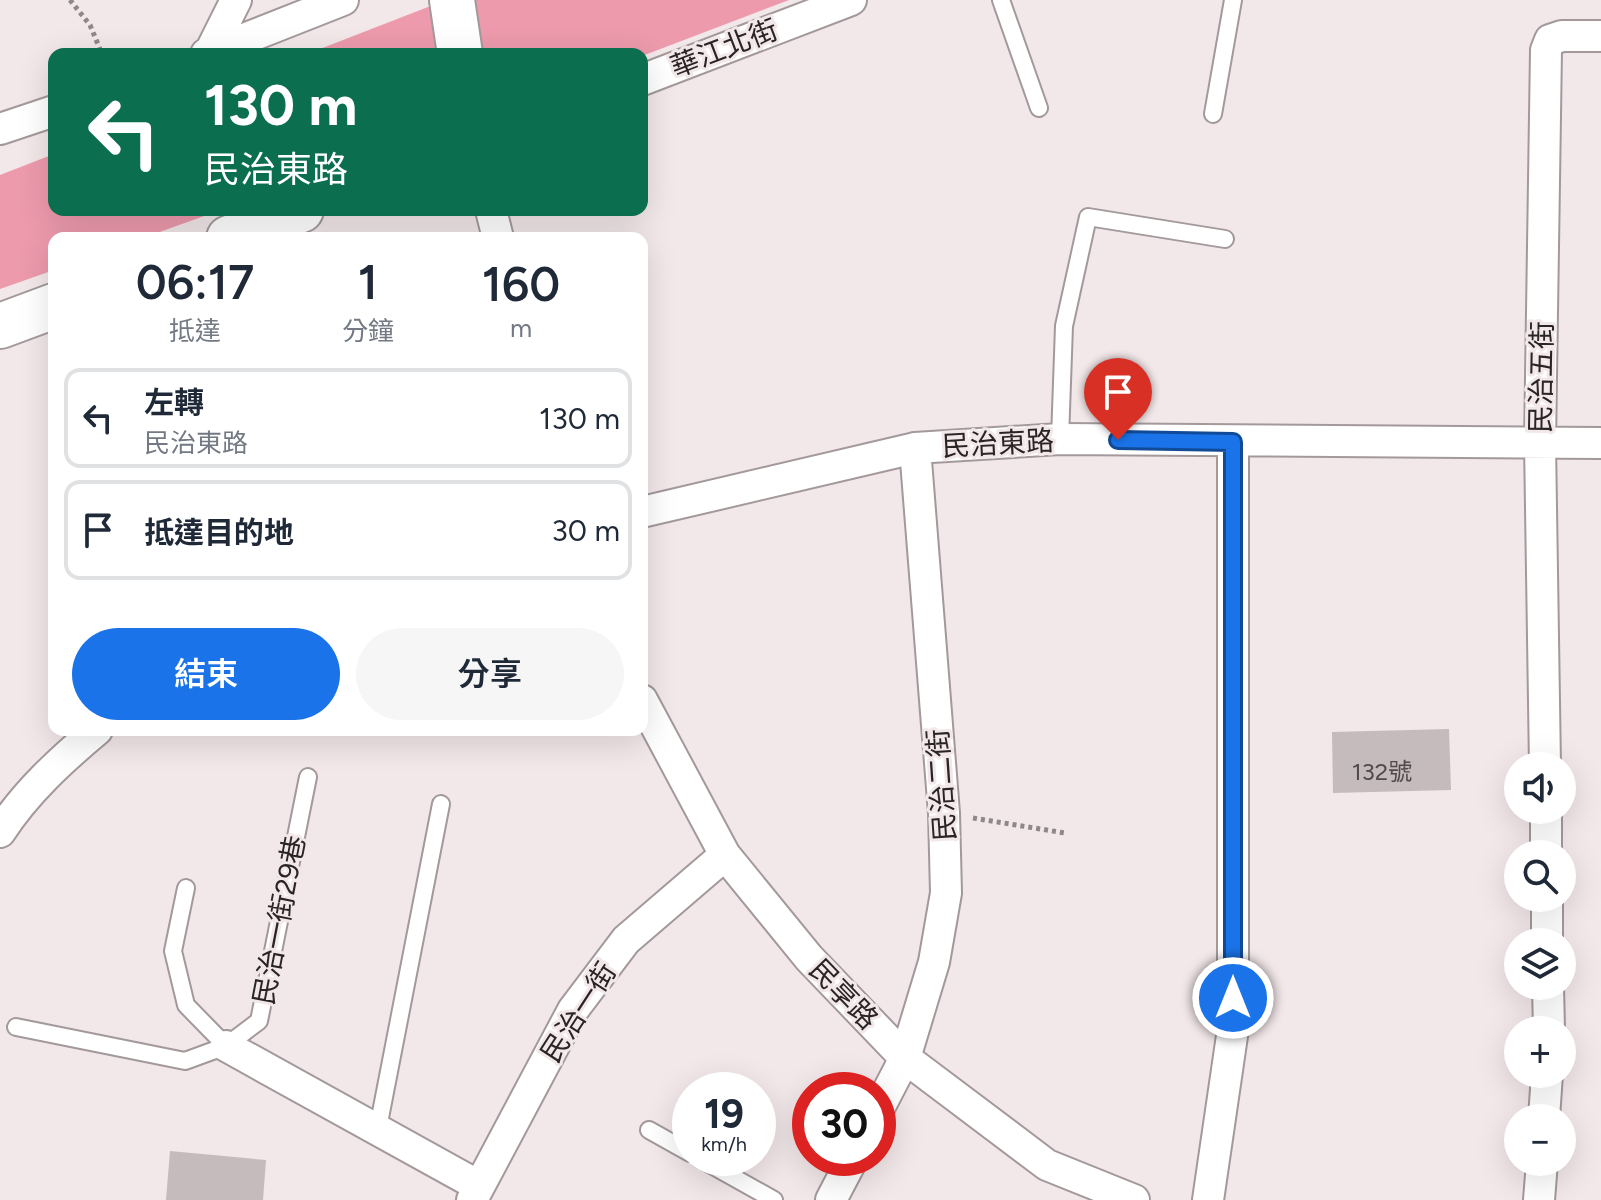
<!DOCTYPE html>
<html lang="zh-TW">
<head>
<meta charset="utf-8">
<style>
	body { margin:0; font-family:Figtree,"Noto Sans TC",sans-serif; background:#f6f6f7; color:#1f2937; height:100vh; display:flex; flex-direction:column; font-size:30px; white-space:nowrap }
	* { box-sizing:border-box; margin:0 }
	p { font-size:26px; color:#747a83 }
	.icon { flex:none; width:44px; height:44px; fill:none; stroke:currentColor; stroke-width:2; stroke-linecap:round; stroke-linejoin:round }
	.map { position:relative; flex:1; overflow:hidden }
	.sheet { position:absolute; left:48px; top:232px; width:600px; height:504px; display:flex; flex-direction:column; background:#fff; border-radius:16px; box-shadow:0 8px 32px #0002 }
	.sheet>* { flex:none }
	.hud { position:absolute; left:48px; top:48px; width:600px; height:168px; border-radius:16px; box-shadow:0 8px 32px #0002; background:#0b6e4f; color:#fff; overflow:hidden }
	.controls { position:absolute; left:1504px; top:752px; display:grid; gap:16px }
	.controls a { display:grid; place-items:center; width:72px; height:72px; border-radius:50%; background:#fff; box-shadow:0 8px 32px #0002; font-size:40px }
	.speed { position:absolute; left:672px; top:1072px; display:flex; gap:16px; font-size:40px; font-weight:700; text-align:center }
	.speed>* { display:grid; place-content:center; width:104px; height:104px; border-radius:50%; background:#fff; box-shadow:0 8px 32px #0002; line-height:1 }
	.speed small { font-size:20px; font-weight:400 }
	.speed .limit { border:12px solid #d22; background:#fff; color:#111 }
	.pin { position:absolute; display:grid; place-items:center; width:68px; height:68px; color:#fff; margin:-82px -34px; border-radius:50% 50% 50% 0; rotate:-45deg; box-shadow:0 0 8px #0007 }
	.pin .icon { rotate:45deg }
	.me { position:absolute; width:88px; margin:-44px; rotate:0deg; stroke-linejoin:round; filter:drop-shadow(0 0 6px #0008) }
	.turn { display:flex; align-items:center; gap:28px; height:168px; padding:0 24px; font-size:36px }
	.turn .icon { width:104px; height:104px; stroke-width:2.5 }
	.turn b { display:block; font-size:56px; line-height:68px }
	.eta { display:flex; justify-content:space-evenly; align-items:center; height:136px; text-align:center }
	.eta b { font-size:48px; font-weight:600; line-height:56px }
	.button { display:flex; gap:16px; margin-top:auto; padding:16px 24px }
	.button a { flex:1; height:92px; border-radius:48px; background:#1a73e8; color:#fff; font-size:32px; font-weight:600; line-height:92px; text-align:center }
	.button a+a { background:#f6f6f7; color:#1f2937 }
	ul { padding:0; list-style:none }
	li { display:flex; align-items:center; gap:24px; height:100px; margin:0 16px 12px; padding:0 8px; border:4px solid #e0e1e3; border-radius:16px }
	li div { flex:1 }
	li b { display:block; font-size:30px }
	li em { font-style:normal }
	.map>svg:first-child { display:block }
</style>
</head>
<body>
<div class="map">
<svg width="1601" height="1200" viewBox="0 0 1601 1200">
	<rect width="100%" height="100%" fill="#f2e7e9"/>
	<path fill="#ec9aac" d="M 446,0 L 789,0 L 642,56 L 307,54 Z
		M 54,154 L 54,210 L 221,210 L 143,238 L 54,238 L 54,270 L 0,289 L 0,175 Z"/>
	<path fill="#c5babc" d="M 1449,729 L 1451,790 L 1333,793 L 1332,732 Z
		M 170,1151 L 266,1160 L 263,1200 L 166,1200 Z"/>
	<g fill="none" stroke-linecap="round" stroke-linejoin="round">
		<g stroke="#a3999b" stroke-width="20">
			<path id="lane" d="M 1001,0 L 1039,108
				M 1213,114 L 1233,0
				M 1060,439 L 1064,326 L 1088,217 L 1225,239
				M 186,888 L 173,951 L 186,1005 L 226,1046
				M 16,1027 L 185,1061 L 226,1046 L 259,1021 L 308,777
				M 378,1128 L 441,804
				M 649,1130 L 690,1153
				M 699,1158 L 774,1200"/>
		</g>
		<g stroke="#a3999b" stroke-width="34">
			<path id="street" d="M 210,52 L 236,0
				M 206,54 L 343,0
				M 642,80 L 851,0
				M 0,129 L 54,111
				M 491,210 L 498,238
				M 642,512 L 915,448 L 1060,439 L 1601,443
				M 642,700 L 725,855 L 809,958 L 905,1058 L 1047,1165 L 1134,1200
				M 1545,766 L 1540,443 L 1546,50 L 1550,40 L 1562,36 L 1601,36
				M 1546,810 L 1546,854
				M 0,832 C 26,792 61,760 97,730
				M 1547,898 L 1547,942
				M 1548,986 L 1549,1030
				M 226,1046 L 479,1186
				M 878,1110 L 905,1058 L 934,962 L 946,893 L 944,813 L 915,448
				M 1544,1118 L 1547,1074
				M 472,1200 L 573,1010 L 626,940 L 725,855
				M 831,1200 L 853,1158
				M 1208,1200 L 1233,1029 L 1233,442
				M 1539,1200 L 1542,1162"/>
		</g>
		<g stroke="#a3999b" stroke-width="48">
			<path id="secondary" d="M 452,0 L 460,54
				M 229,238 L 301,210
				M 0,326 L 54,306"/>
		</g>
		<path stroke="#8f8789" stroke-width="5" stroke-dasharray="4 4" stroke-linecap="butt" d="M 70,0 L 90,25 L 102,54
			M 973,818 L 1065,833"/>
		<use href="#lane" stroke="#fff" stroke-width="16"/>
		<use href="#street" stroke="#fff" stroke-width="30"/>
		<use href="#secondary" stroke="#fff" stroke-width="44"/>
	</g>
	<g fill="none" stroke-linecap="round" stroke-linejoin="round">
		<g stroke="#114b97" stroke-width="20">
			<path id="route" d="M 1118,440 L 1233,442 L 1233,998"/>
		</g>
		<use href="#route" stroke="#1a73e8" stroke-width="14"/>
	</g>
	<g text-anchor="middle" stroke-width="6" stroke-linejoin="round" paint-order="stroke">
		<g font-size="24" fill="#504a4c">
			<text x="1382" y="780">132號</text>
		</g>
		<g font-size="28" fill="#292526" stroke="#f2e7e9">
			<text transform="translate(724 48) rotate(-21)" y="10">華江北街</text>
			<text transform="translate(1541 377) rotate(-89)" y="10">民治五街</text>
			<text transform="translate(998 443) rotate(-3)" y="10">民治東路</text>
			<text transform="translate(941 785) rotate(-94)" y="10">民治二街</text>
			<text transform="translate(279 920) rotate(-79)" y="10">民治一街29巷</text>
			<text transform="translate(844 994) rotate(46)" y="10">民享路</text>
			<text transform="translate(578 1012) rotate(-57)" y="10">民治一街</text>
		</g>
	</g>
</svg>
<div class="controls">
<a><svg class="icon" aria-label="sound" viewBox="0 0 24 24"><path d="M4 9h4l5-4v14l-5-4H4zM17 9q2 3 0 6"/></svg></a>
<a><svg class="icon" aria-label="search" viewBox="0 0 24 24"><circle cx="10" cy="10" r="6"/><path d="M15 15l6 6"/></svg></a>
<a><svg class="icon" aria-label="layers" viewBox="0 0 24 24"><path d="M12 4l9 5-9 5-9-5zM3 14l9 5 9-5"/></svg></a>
<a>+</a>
<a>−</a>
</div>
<div class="speed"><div>19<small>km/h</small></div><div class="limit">30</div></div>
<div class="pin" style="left:1118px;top:440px;background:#d93025"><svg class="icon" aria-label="arrive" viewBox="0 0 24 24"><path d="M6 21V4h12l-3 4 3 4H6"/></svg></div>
<svg class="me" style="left:1233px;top:998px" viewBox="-20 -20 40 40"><circle r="17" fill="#1a73e8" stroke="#fff" stroke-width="3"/><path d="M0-11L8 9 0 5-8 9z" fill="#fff"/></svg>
<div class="hud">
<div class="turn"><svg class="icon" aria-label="left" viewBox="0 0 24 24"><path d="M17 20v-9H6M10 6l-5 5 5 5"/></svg><div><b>130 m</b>民治東路</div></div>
</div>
<section class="sheet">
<div class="eta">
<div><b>06:17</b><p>抵達</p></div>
<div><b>1</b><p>分鐘</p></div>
<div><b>160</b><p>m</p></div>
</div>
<ul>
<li><svg class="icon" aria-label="left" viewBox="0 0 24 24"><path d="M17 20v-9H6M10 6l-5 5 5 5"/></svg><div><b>左轉</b><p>民治東路</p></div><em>130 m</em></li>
<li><svg class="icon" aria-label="arrive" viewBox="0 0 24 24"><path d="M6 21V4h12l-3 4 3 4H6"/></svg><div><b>抵達目的地</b></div><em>30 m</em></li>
</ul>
<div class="button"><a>結束</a><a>分享</a></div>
</section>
</div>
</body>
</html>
